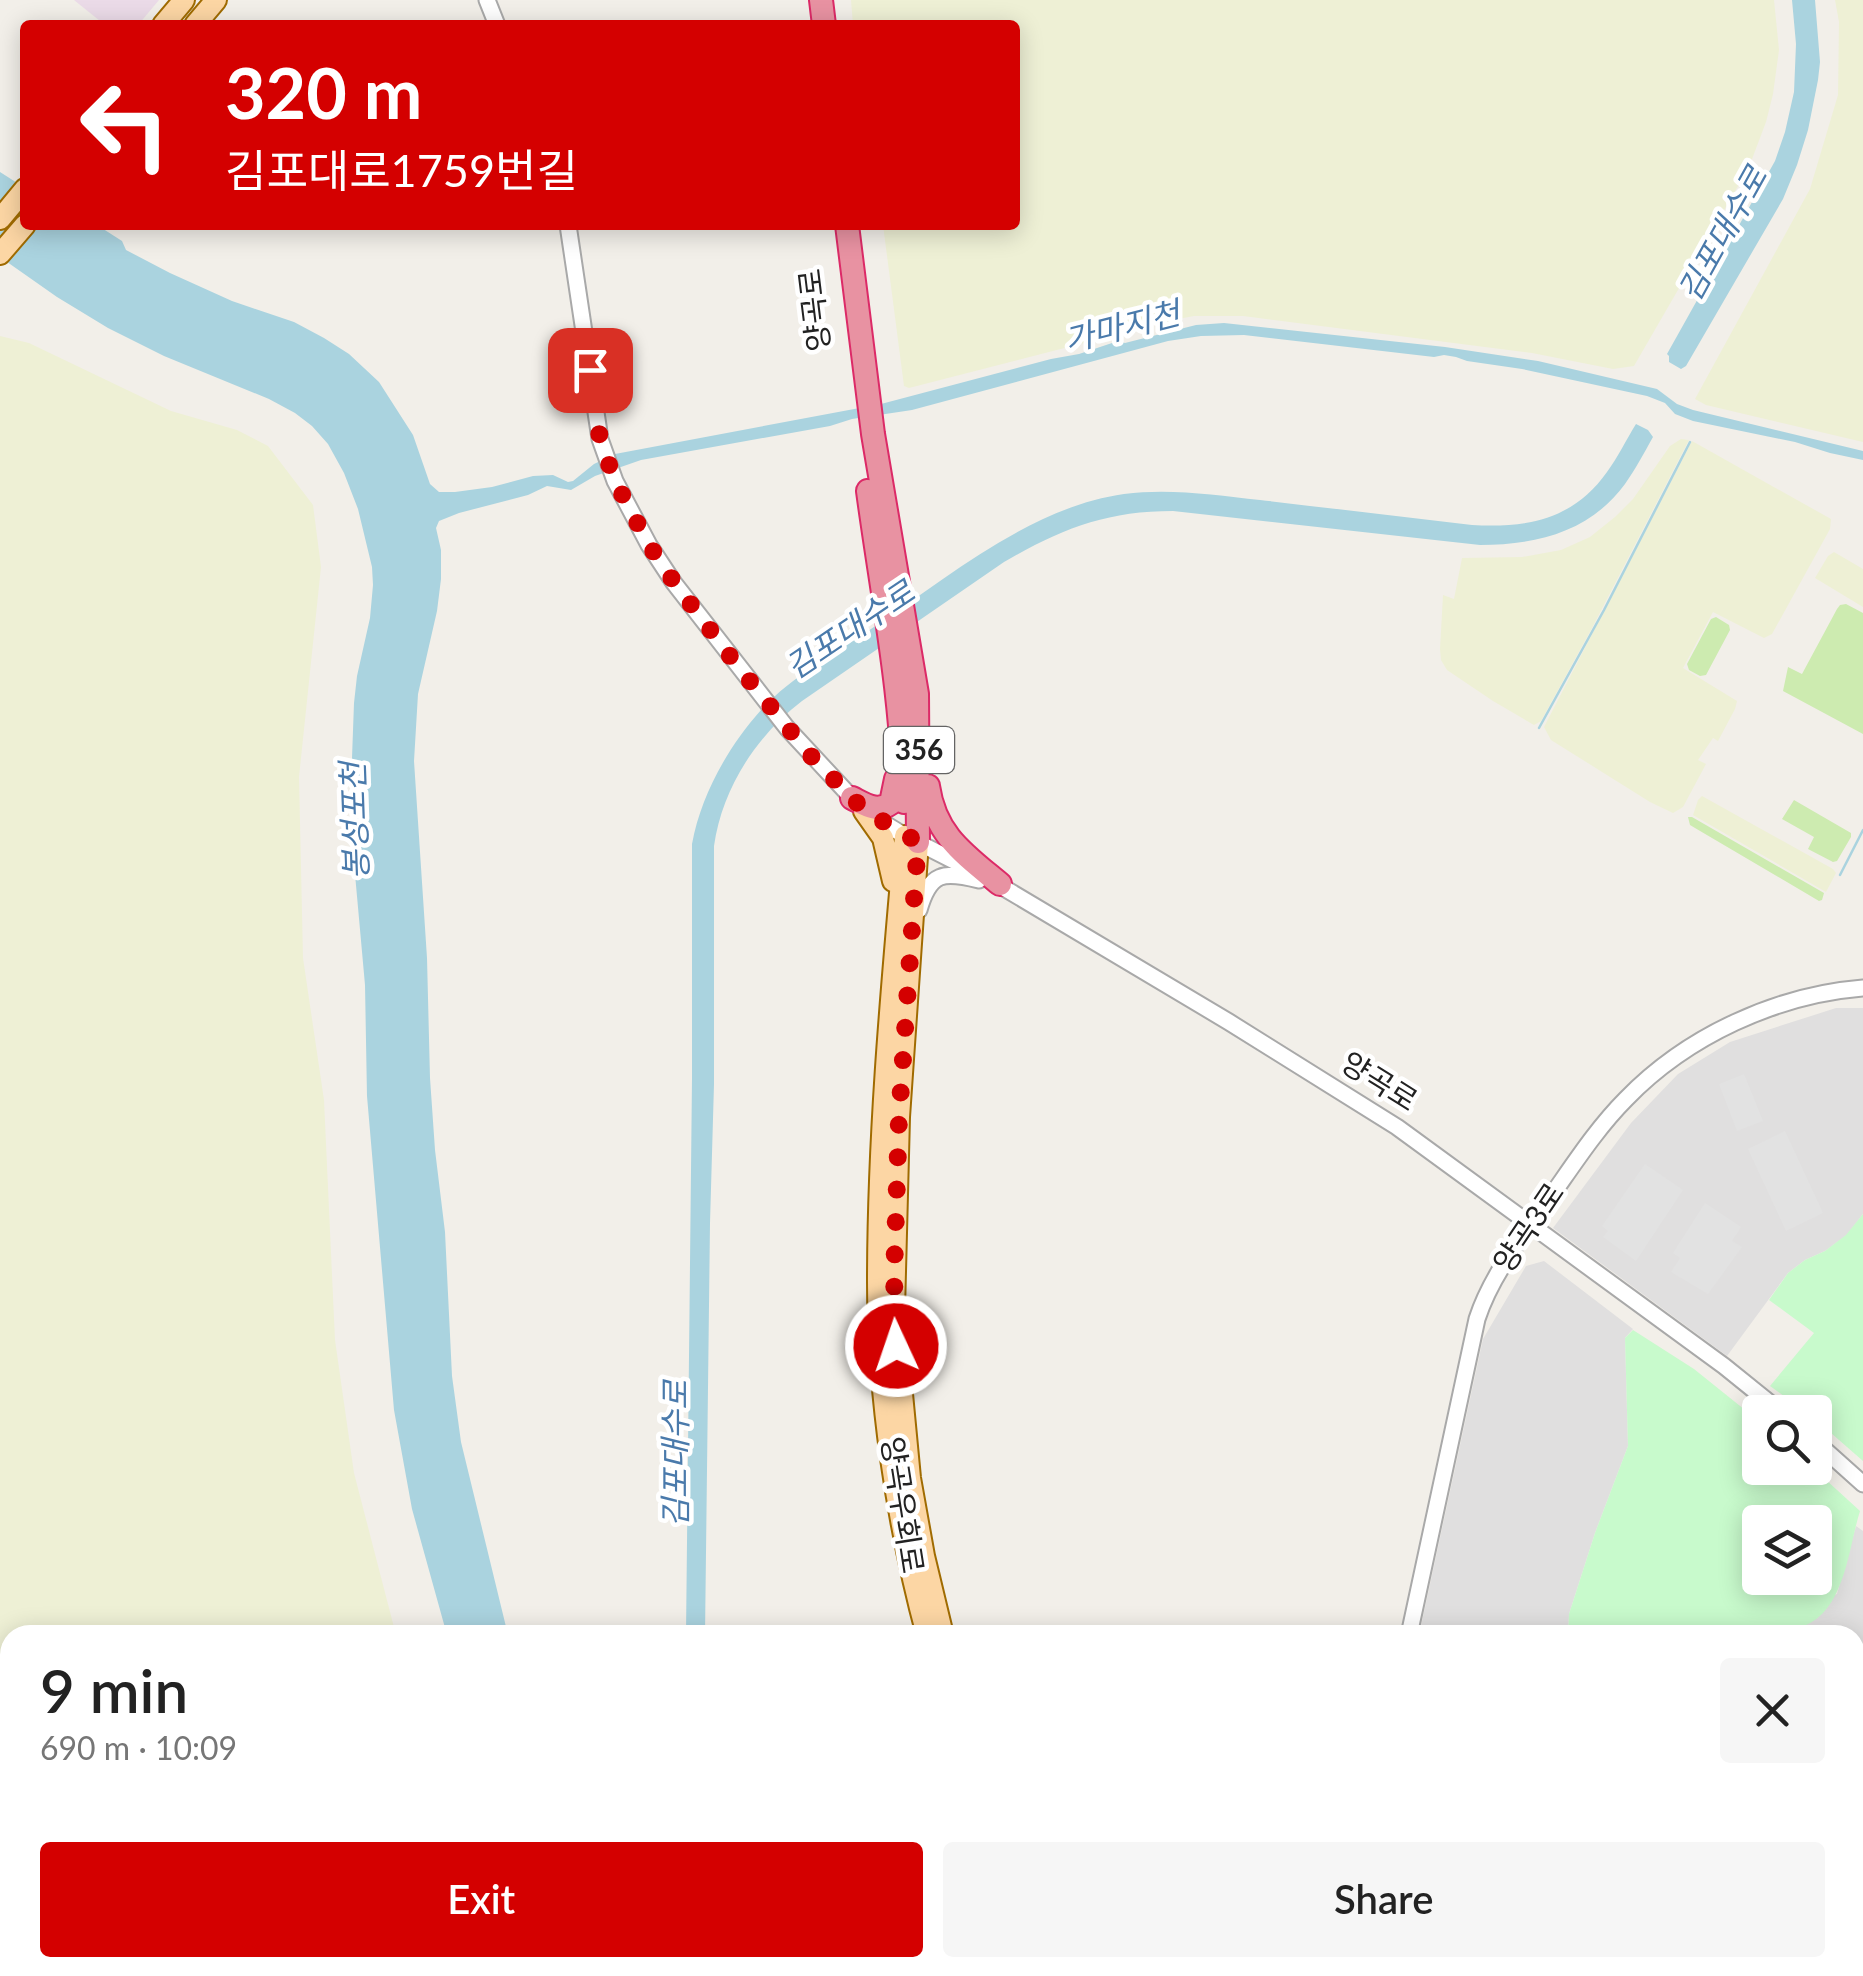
<!DOCTYPE html>
<html lang="en">
<head>
<meta charset="utf-8">
<style>
	body { margin:0; font-family:Lato,"Noto Sans KR",sans-serif; background:#f6f6f6; color:#222; height:100vh; display:flex; flex-direction:column; font-size:38px; white-space:nowrap }
	* { box-sizing:border-box; margin:0 }
	p { font-size:32px; color:#767676 }
	.icon { flex:none; width:55px; height:55px; fill:none; stroke:currentColor; stroke-width:2; stroke-linecap:round; stroke-linejoin:round }
	.map { position:relative; flex:1; overflow:hidden }
	.details { position:absolute; left:0px; top:1625px; width:1865px; height:352px; display:flex; flex-direction:column; background:#fff; border-radius:30px 30px 0 0; box-shadow:0 5px 25px #0003 }
	.details>* { flex:none }
	.guide { position:absolute; left:20px; top:20px; width:1000px; height:210px; border-radius:10px; box-shadow:0 5px 25px #0003; background:#d40000; color:#fff; overflow:hidden }
	.buttons { position:absolute; left:1742px; top:1395px; display:grid; gap:20px }
	.buttons a { display:grid; place-items:center; width:90px; height:90px; border-radius:10px; background:#fff; box-shadow:0 5px 25px #0003; font-size:50px }
	.pin { position:absolute; display:grid; place-items:center; width:85px; height:85px; color:#fff; margin:-42px; border-radius:20px; box-shadow:0 5px 15px #0006 }
	.me { position:absolute; width:110px; margin:-55px; rotate:357deg; stroke-linejoin:round; filter:drop-shadow(0 0 8px #0008) }
	.turn { display:flex; align-items:center; gap:35px; height:210px; padding:0 40px; font-size:45px }
	.turn .icon { width:130px; height:130px; stroke-width:2.5 }
	.turn b { display:block; font-size:70px; line-height:85px }
	.round { display:grid; place-items:center; flex:none; width:105px; height:105px; border-radius:10px; background:#f6f6f6 }
	.headline { display:flex; align-items:center; justify-content:space-between; height:170px; padding:0 40px }
	h1 { font-size:60px; font-weight:600; line-height:75px }
	.cta { display:flex; gap:20px; margin-top:auto; padding:20px 40px }
	.cta a { flex:1; height:115px; border-radius:10px; background:#d40000; color:#fff; font-size:40px; font-weight:600; line-height:115px; text-align:center }
	.cta a+a { background:#f6f6f6; color:#222 }
	.map>svg:first-child { display:block }
</style>
</head>
<body>
<div class="map">
<svg width="1863" height="1976" viewBox="0 0 1863 1976">
	<rect width="100%" height="100%" fill="#f2efe9"/>
	<path fill="#e0dfdf" d="M 1836,1008 L 1863,1008 L 1863,1214 L 1847,1235 L 1825,1251 L 1805,1260 L 1788,1273 L 1727,1356 L 1553,1228 L 1631,1123 L 1678,1074 L 1730,1042 Z
		M 1544,1261 L 1633,1329 L 1625,1338 L 1628,1446 L 1595,1533 L 1569,1614 L 1568,1635 L 1419,1635 L 1483,1339 L 1526,1266 Z
		M 1856,1526 L 1863,1531 L 1863,1867 L 1855,1889 L 1855,1635 L 1714,1635 L 1725,1630 L 1746,1627 L 1768,1628 L 1837,1594 Z
		M 1655,1968 L 1843,1968 L 1841,1976 L 1747,1976 L 1740,1970 L 1710,1976 L 1654,1976 L 1652,1972 Z"/>
	<path fill="#ebdbe8" d="M 74,0 L 159,0 L 138,25 L 105,25 Z"/>
	<path fill="#eef0d5" d="M 851,0 L 1774,0 L 1779,50 L 1773,94 L 1766,122 L 1749,167 L 1634,366 L 1613,369 L 1532,353 L 1243,316 L 1194,316 L 1173,320 L 909,388 L 904,386 L 883,225 L 1015,225 L 1015,25 L 853,25 Z
		M 1835,0 L 1863,0 L 1863,442 L 1706,405 L 1695,399 L 1810,189 L 1838,95 L 1839,22 Z
		M 0,336 L 29,343 L 171,411 L 237,430 L 268,446 L 313,505 L 321,567 L 299,777 L 303,958 L 324,1100 L 335,1340 L 354,1473 L 396,1635 L 10,1635 L 10,1968 L 522,1968 L 527,1976 L 0,1976 Z
		M 1681,439 L 1689,440 L 1591,630 L 1541,721 L 1534,725 L 1493,701 L 1447,670 L 1441,660 L 1440,649 L 1443,595 L 1454,599 L 1462,558 L 1522,557 L 1561,550 L 1590,537 L 1615,517 L 1633,499 L 1670,446 Z
		M 1692,441 L 1831,519 L 1830,529 L 1772,634 L 1764,638 L 1713,612 L 1683,668 L 1737,701 L 1735,709 L 1718,741 L 1713,738 L 1698,760 L 1706,764 L 1683,807 L 1673,813 L 1650,802 L 1551,740 L 1544,727 Z
		M 1834,552 L 1863,569 L 1863,607 L 1815,578 L 1828,556 Z
		M 1702,796 L 1833,869 L 1836,873 L 1826,892 L 1693,815 L 1698,800 Z"/>
	<path fill="#cdebb0" d="M 1846,604 L 1863,613 L 1863,734 L 1783,691 L 1788,667 L 1802,674 L 1837,609 L 1840,605 Z
		M 1716,617 L 1729,625 L 1730,630 L 1706,675 L 1700,676 L 1689,670 L 1687,664 L 1711,619 Z
		M 1794,800 L 1851,833 L 1851,837 L 1837,861 L 1833,862 L 1808,849 L 1814,837 L 1782,819 Z
		M 1688,817 L 1692,817 L 1824,893 L 1822,900 L 1819,901 L 1695,828 L 1690,825 Z"/>
	<path fill="#c8facc" fill-rule="evenodd" d="M 1863,1214 L 1863,1461 L 1815,1419 L 1815,1412 L 1806,1412 L 1770,1386 L 1814,1333 L 1769,1300 L 1788,1273 L 1805,1260 L 1825,1251 L 1846,1235 Z
		M 1633,1330 L 1694,1369 L 1760,1422 L 1760,1468 L 1813,1468 L 1860,1511 C 1848,1549 1845,1613 1801,1627 C 1793,1629 1785,1628 1777,1628 C 1755,1628 1735,1625 1714,1635 L 1568,1635 L 1569,1614 L 1595,1533 L 1628,1446 L 1625,1338 ZM 1760,1522 L 1815,1522 L 1815,1578 L 1760,1578 Z"/>
	<path fill="#e2e2e2" d="M 1744,1074 L 1763,1121 L 1737,1131 L 1719,1084 Z
		M 1785,1131 L 1823,1213 L 1786,1231 L 1748,1149 Z
		M 1645,1164 L 1683,1190 L 1636,1261 L 1603,1237 L 1608,1231 L 1602,1226 Z
		M 1705,1203 L 1741,1227 L 1732,1241 L 1742,1247 L 1708,1294 L 1671,1272 L 1680,1258 L 1673,1253 Z"/>
	<path fill="#aad3df" d="M 1792,0 L 1815,0 L 1820,62 L 1818,80 L 1808,130 L 1797,165 L 1783,199 L 1686,366 L 1681,369 L 1669,362 L 1669,356 L 1667,354 L 1775,161 L 1785,132 L 1794,92 L 1796,44 Z
		M 0,172 L 25,188 L 25,225 L 97,225 L 122,241 L 126,250 L 170,273 L 232,301 L 294,322 L 324,338 L 349,354 L 379,382 L 413,435 L 430,484 L 439,492 L 455,492 L 492,487 L 533,476 L 553,475 L 568,482 L 573,481 L 594,464 L 615,454 L 881,404 L 1051,359 L 1079,354 L 1118,341 L 1125,343 L 1196,325 L 1224,323 L 1445,347 L 1538,361 L 1657,389 L 1677,404 L 1693,410 L 1863,451 L 1863,460 L 1830,453 L 1795,442 L 1693,421 L 1675,414 L 1665,403 L 1647,396 L 1522,369 L 1467,361 L 1456,357 L 1444,355 L 1434,357 L 1244,335 L 1201,336 L 1168,341 L 912,410 L 852,419 L 830,426 L 641,460 L 595,476 L 571,490 L 547,486 L 528,495 L 459,513 L 439,521 L 436,528 L 441,550 L 441,579 L 437,611 L 418,694 L 414,761 L 427,958 L 430,1078 L 435,1150 L 445,1232 L 452,1376 L 461,1442 L 508,1635 L 447,1635 L 412,1509 L 394,1410 L 367,1096 L 365,985 L 354,863 L 351,786 L 354,703 L 357,676 L 370,618 L 373,585 L 372,567 L 358,509 L 344,473 L 328,444 L 312,426 L 295,413 L 269,399 L 164,356 L 108,328 L 57,297 L 0,257 Z
		M 1636,424 L 1648,430 L 1653,437 C 1644,453 1635,470 1625,484 C 1590,532 1536,545 1480,545 L 1173,511 C 1106,511 1061,529 1004,562 L 802,701 C 756,736 722,789 714,846 L 714,1084 L 710,1223 L 705,1635 L 686,1635 L 692,1078 L 692,844 C 701,795 728,747 761,710 C 791,677 834,654 871,629 C 947,578 1031,507 1124,494 C 1169,488 1215,495 1260,500 C 1331,508 1401,517 1472,525 C 1527,528 1573,520 1607,472 C 1618,457 1626,440 1636,424 Z"/>
	<g fill="none" stroke-linecap="round" stroke-linejoin="round">
		<path stroke="#aad3df" stroke-width="2.5" d="M 1539,728 L 1604,610 L 1690,442
			M 1840,875 L 1863,830"/>
		<g stroke="#a9a9a9" stroke-width="19">
			<path id="minor" d="M 487,0 L 497,25
				M 568,225 L 600,439 L 615,481 L 649,545 L 674,583 L 787,728 L 852,798 L 864,811 L 905,836 L 974,871
				M 994,882 L 1229,1022 L 1397,1127 L 1724,1366 L 1781,1412
				M 919,910 C 930,872 943,871 979,880
				M 1815,1441 L 1863,1484
				M 1409,1635 L 1477,1319 C 1491,1276 1521,1238 1547,1202 C 1572,1167 1596,1129 1626,1099 C 1687,1036 1776,995 1863,988
				M 1855,1908 L 1863,1911
				M 1351,1976 L 1352,1968"/>
		</g>
		<g stroke="#a06b00" stroke-width="24">
			<path id="major" d="M 163,25 L 184,0
				M 195,25 L 216,0
				M 0,219 L 25,189
				M 0,254 L 25,225
				M 864,811 L 883,838 L 893,881
				M 905,836 C 892,984 878,1133 878,1282 C 878,1397 897,1524 927,1635
				M 918,842 L 899,1117 L 894,1310 L 910,1478 L 924,1556 L 943,1635
				M 1032,1968 L 1034,1976
				M 1047,1968 L 1049,1976"/>
		</g>
		<g stroke="#dc2a67" stroke-width="26">
			<path id="highway" d="M 821,0 L 824,25
				M 847,225 L 873,434 L 917,694 L 918,842
				M 868,491 C 882,595 903,698 904,802
				M 928,786 C 935,835 964,854 1000,884
				M 852,798 C 866,805 877,813 891,803 L 896,779
				M 0,1707 L 10,1759
				M 0,1938 L 10,1854"/>
		</g>
		<use href="#minor" stroke="#fff" stroke-width="15"/>
		<use href="#major" stroke="#fcd6a4" stroke-width="20"/>
		<use href="#highway" stroke="#e892a2" stroke-width="22"/>
	</g>
	<g fill="none" stroke-linecap="round" stroke-linejoin="round">
		<path stroke="#d40000" stroke-width="18" stroke-dasharray="0 32.4" d="M 590,370 L 600,439 L 615,481 L 649,545 L 674,582 L 736,664 L 810,755 L 864,810 L 918,842 L 899,1117 L 894,1277 L 896,1346"/>
	</g>
	<g text-anchor="middle" stroke-width="9" stroke-linejoin="round" paint-order="stroke">
		<rect fill="#fff" stroke="#646464" stroke-width="2.5" x="884" y="727" width="70" height="46" rx="8"/>
		<g font-size="28" font-weight="bold" fill="#222">
			<text x="919" y="760">356</text>
		</g>
		<g font-size="30" fill="#222" stroke="#fff">
			<text transform="translate(815 310) rotate(-97)" y="10">양곡로</text>
			<text transform="translate(1379 1082) rotate(32)" y="10">양곡로</text>
			<text transform="translate(1529 1228) rotate(-56)" y="10">양곡3로</text>
			<text transform="translate(902 1505) rotate(81)" y="10">양곡우회로</text>
		</g>
		<g font-size="32" font-style="italic" fill="#4a7aab" stroke="#fff">
			<text transform="translate(1723 234) rotate(-61)" y="11">김포대수로</text>
			<text transform="translate(1122 327) rotate(-14)" y="11">가마지천</text>
			<text transform="translate(850 630) rotate(-34)" y="11">김포대수로</text>
			<text transform="translate(355 821) rotate(-92)" y="11">봉성포천</text>
			<text transform="translate(676 1454) rotate(-90)" y="11">김포대수로</text>
		</g>
	</g>
</svg>
<div class="buttons">
<a><svg class="icon" aria-label="search" viewBox="0 0 24 24"><circle cx="10" cy="10" r="6"/><path d="M15 15l6 6"/></svg></a>
<a><svg class="icon" aria-label="layers" viewBox="0 0 24 24"><path d="M12 4l9 5-9 5-9-5zM3 14l9 5 9-5"/></svg></a>
</div>
<div class="pin" style="left:590px;top:370px;background:#d93025"><svg class="icon" aria-label="arrive" viewBox="0 0 24 24"><path d="M6 21V4h12l-3 4 3 4H6"/></svg></div>
<svg class="me" style="left:896px;top:1346px" viewBox="-20 -20 40 40"><circle r="17" fill="#d40000" stroke="#fff" stroke-width="3"/><path d="M0-11L8 9 0 5-8 9z" fill="#fff"/></svg>
<div class="guide">
<div class="turn"><svg class="icon" aria-label="left" viewBox="0 0 24 24"><path d="M17 20v-9H6M10 6l-5 5 5 5"/></svg><div><b>320 m</b>김포대로1759번길</div></div>
</div>
<section class="details">
<div class="headline"><div><h1>9 min</h1><p>690 m · 10:09</p></div><a class="round"><svg class="icon" aria-label="close" viewBox="0 0 24 24"><path d="M6 6l12 12M18 6L6 18"/></svg></a></div>
<div class="cta"><a>Exit</a><a>Share</a></div>
</section>
</div>
</body>
</html>
